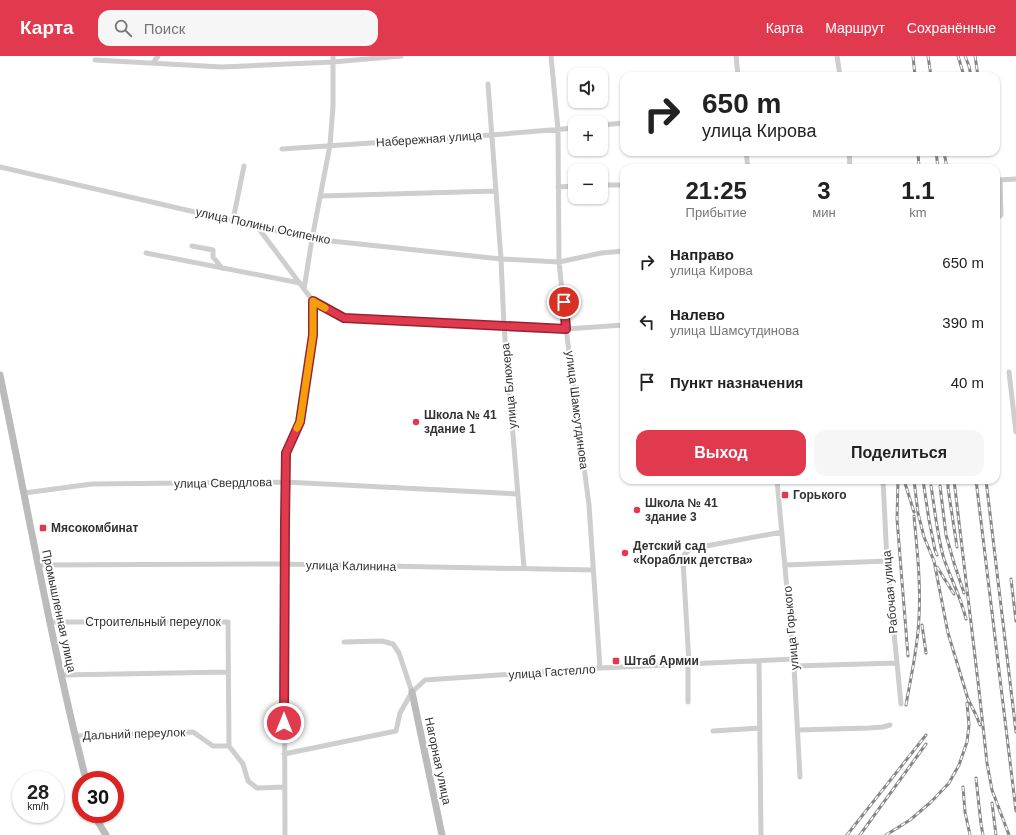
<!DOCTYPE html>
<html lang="ru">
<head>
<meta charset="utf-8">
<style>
	body { margin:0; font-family:Helvetica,sans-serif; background:#f6f6f6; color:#222; height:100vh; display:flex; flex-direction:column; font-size:15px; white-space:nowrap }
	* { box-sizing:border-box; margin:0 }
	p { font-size:13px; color:#767676 }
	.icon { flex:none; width:22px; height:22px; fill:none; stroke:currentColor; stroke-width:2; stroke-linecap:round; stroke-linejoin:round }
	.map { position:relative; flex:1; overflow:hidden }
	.details { position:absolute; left:620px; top:108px; width:380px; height:320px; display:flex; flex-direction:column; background:#fff; border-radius:12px; box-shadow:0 1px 3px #0004 }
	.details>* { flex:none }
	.banner { position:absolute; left:620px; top:16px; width:380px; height:84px; border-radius:12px; box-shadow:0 1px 3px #0004; background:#fff; color:#222; overflow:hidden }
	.tools { position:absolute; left:568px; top:12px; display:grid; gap:8px }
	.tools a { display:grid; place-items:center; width:40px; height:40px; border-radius:8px; background:#fff; box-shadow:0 1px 3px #0004; font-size:20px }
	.speed { position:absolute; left:12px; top:715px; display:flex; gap:8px; font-size:20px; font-weight:700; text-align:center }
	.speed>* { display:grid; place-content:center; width:52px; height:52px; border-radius:50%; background:#fff; box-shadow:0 1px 3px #0004; line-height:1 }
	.speed small { font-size:10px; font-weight:400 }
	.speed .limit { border:6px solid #d22; background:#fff; color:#111 }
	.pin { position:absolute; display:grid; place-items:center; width:34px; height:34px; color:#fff; margin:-17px; border:2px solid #fff; border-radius:50%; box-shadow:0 1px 4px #0007 }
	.me { position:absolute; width:44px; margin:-22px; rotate:0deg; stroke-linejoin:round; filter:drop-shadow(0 0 3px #0008) }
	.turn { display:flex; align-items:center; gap:14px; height:84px; padding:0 16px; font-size:18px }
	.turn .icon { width:52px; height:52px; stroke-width:2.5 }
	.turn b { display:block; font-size:28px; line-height:34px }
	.eta { display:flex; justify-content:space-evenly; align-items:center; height:68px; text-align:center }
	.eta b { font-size:24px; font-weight:600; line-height:28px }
	.action { display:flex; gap:8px; margin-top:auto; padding:8px 16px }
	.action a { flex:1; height:46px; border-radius:12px; background:#e1394d; color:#fff; font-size:16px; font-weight:600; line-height:46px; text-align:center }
	.action a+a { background:#f6f6f6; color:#222 }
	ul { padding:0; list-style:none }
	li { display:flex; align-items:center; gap:12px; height:60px; padding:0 16px }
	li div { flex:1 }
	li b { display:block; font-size:15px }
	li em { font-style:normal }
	header { display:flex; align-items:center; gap:24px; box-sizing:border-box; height:56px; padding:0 20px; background:#e1394d; color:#fff }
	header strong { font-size:19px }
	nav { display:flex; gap:22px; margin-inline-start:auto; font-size:14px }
	.search { width:280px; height:36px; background:#f6f6f6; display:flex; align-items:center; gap:10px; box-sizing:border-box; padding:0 14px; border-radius:12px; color:#767676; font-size:15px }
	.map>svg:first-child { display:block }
</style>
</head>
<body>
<header>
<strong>Карта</strong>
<div class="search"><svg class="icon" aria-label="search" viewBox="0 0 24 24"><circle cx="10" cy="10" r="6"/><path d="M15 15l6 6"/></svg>Поиск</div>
<nav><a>Карта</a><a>Маршрут</a><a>Сохранённые</a></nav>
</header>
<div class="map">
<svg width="1016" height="779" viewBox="0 0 1016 779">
	<rect width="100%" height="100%" fill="#fff"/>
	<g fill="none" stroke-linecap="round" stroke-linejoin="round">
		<path stroke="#cecece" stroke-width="5" d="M 551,0 L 558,74 L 559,206 L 566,273 L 589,449 L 600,612
			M 736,0 L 738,20
			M 837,0 L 840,20
			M 95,4 L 222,11 L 333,6 L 401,0
			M 153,7 L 158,0
			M 488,28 L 501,203 L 504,270 L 524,512
			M 601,69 L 624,67
			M 282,93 L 491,79 L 575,72
			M 746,96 L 748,112
			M 849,96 L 850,112
			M 0,111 L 312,183 L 501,203 L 559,206 L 601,197 L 624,195
			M 601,129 L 624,129
			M 558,131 L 575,130
			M 321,140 L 496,135
			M 996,163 L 1001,159 L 1000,124 L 1016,123
			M 233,164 L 244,110
			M 256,169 L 313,245 L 344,261 L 566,273 L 624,269
			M 192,190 L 213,194 L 213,201 L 222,212
			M 146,197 L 300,227
			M 304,233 L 312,183 L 330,89 L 333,50 L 333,0
			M 1009,316 L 1016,376
			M 777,424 L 794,610 L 800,721
			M 883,424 L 887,505 L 901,648
			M 24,437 L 92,428 L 285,426 L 518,438
			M 38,509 L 284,508 L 593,514
			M 785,509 L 887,505
			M 50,566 L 228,566 L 229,690
			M 344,586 L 382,585 L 393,588 L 399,597 L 412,636
			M 759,605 L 761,779
			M 688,608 L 688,646
			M 689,608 L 683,505 L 684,499 L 690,493 L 782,476
			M 794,610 L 897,607
			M 62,619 L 228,616
			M 798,674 L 869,672 L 883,671 L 890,669
			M 713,675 L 760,672
			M 75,680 L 193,676 L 213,690 L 229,690 L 243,708 L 248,725 L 257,732 L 285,731
			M 284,698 L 396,675 L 400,657 L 412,636 L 425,624 L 600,612 L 794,603
			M 285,779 L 284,508 L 285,426 L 286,397 L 300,366 L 313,279 L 313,245"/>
		<path stroke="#bbb" stroke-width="7" d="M 0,319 C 28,454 52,590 86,724
			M 412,636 L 442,779
			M 94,758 L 95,761 L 106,779"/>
		<g stroke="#868686" stroke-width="3">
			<path id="rail" d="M 913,0 L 915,20
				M 928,0 L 931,20
				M 958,0 L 964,20
				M 965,0 L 969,10 L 971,20
				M 975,0 L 978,20
				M 918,96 L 919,112
				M 936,96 L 938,112
				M 944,96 L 947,112
				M 898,424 L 897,463 L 908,600
				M 904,424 L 914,456
				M 914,424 L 918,457 L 924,481 L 934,505 L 948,577 L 968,643 L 976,659 L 980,669
				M 923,424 L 929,464 L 935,494 L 937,499
				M 948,424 L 948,432 L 957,491
				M 954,424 L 979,634 L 987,707 L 992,734 L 1009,779
				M 976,424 L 1016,755
				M 986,424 L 1016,676
				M 931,430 C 935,454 937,479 944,503 C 951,523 961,542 966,563
				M 940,430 L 946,479 L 954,507 L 964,537
				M 937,511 L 954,538
				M 1011,523 L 1016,565
				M 922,569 L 926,597
				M 906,649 C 911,620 918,591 919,561 C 921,527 917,493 914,460
				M 976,722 L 981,768 L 983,779
				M 963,731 L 965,756 L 970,779
				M 992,747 L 996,779
				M 847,779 L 926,679
				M 860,779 L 926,688
				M 886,779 L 910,764 L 931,746 L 949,727 L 959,709 L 967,686 L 969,669 L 967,647"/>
		</g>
		<use href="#rail" stroke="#fff" stroke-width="1.5" stroke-dasharray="4.5" stroke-linecap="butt"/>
	</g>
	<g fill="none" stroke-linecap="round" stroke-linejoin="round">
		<g stroke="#922532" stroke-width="10">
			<path id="route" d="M 284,667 L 285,467 L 286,397 L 300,366 L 313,279 L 313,245 L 344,262 L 566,273 L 564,246"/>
		</g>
		<use href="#route" stroke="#e1394d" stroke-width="7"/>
		<path stroke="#f59e0b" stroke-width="7" d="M 297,372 L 300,366 L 313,279 L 313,245 L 325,252"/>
	</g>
	<g fill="#e1394d" stroke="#fff" stroke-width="1.5">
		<circle cx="416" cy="366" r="4"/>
		<rect x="781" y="435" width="8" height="8" rx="2"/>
		<circle cx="637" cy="454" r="4"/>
		<rect x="39" y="468" width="8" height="8" rx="2"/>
		<circle cx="625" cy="497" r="4"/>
		<rect x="612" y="601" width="8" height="8" rx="2"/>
	</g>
	<g text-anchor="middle" stroke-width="4" stroke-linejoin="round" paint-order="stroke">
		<g font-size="12" fill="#313131" stroke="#fff">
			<text transform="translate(429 83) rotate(-4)" y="4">Набережная улица</text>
			<text transform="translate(263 170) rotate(12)" y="4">улица Полины Осипенко</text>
			<text transform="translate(509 330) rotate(-95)" y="4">улица Блюхера</text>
			<text transform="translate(577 354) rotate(83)" y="4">улица Шамсутдинова</text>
			<text transform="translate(223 427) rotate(-1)" y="4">улица Свердлова</text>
			<text transform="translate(351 510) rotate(1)" y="4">улица Калинина</text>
			<text transform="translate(890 536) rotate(-95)" y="4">Рабочая улица</text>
			<text transform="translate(59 555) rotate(78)" y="4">Промышленная улица</text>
			<text x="153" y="570">Строительный переулок</text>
			<text transform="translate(791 572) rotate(-95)" y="4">улица Горького</text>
			<text transform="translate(552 616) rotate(-4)" y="4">улица Гастелло</text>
			<text transform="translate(134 678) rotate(-2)" y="4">Дальний переулок</text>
			<text transform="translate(438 705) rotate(78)" y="4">Нагорная улица</text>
		</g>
		<g font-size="12" font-weight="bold" fill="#313131" stroke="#fff" text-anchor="start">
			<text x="424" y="363">Школа № 41<tspan x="424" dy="14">здание 1</tspan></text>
			<text x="793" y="443">Горького</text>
			<text x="645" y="451">Школа № 41<tspan x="645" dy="14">здание 3</tspan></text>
			<text x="51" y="476">Мясокомбинат</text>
			<text x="633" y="494">Детский сад<tspan x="633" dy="14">«Кораблик детства»</tspan></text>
			<text x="624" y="609">Штаб Армии</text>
		</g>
	</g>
</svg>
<div class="tools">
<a><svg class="icon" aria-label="sound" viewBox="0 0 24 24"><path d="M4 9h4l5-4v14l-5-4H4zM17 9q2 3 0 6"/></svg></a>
<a>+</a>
<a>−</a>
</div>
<div class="speed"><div>28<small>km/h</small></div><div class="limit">30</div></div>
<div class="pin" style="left:564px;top:246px;background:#d93025"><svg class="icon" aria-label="arrive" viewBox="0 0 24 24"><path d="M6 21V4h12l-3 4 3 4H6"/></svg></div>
<svg class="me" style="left:284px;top:667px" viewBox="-20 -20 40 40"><circle r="17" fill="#e1394d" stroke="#fff" stroke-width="3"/><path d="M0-11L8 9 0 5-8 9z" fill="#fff"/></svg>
<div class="banner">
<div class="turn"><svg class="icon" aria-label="right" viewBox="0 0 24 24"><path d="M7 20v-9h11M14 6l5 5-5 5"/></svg><div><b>650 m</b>улица Кирова</div></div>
</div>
<section class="details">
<div class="eta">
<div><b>21:25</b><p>Прибытие</p></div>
<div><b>3</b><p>мин</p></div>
<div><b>1.1</b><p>km</p></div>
</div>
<ul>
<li><svg class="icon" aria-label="right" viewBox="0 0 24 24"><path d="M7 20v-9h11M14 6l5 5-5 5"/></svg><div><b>Направо</b><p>улица Кирова</p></div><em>650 m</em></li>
<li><svg class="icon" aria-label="left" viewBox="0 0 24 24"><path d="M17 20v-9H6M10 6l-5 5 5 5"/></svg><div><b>Налево</b><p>улица Шамсутдинова</p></div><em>390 m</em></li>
<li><svg class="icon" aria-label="arrive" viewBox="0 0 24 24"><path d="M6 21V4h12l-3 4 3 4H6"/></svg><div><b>Пункт назначения</b></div><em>40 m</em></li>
</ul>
<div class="action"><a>Выход</a><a>Поделиться</a></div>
</section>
</div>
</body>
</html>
